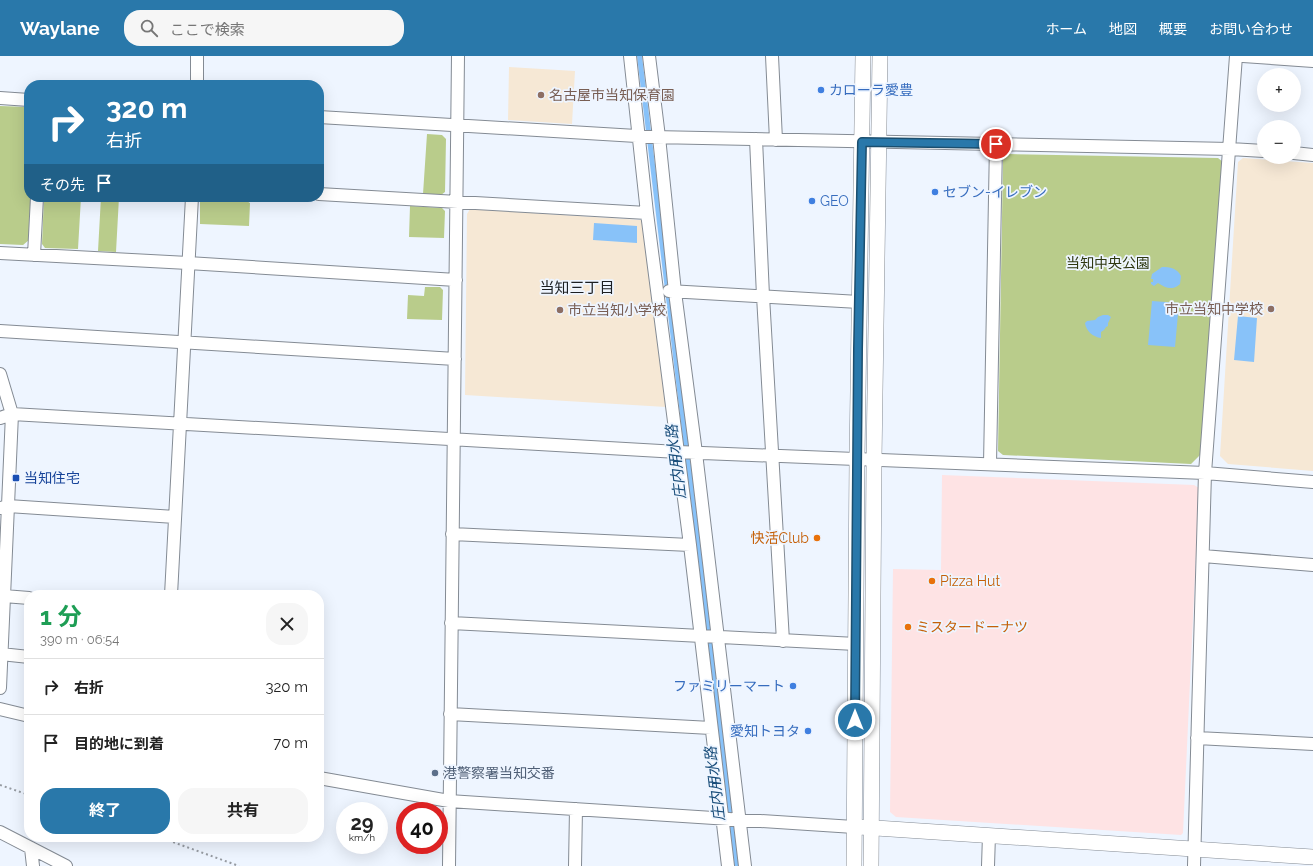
<!DOCTYPE html>
<html lang="ja">
<head>
<meta charset="utf-8">
<style>
	body { margin:0; font-family:Raleway,"Noto Sans JP",sans-serif; background:#f6f6f6; color:#222; height:100vh; display:flex; flex-direction:column; font-size:15px; white-space:nowrap }
	* { box-sizing:border-box; margin:0 }
	p { font-size:13px; color:#767676 }
	.icon { flex:none; width:22px; height:22px; fill:none; stroke:currentColor; stroke-width:2; stroke-linecap:round; stroke-linejoin:round }
	.map { position:relative; flex:1; overflow:hidden }
	.drawer { position:absolute; left:24px; top:534px; width:300px; height:252px; display:flex; flex-direction:column; background:#fff; border-radius:16px; box-shadow:0 4px 16px #0002 }
	.drawer>* { flex:none }
	.top-card { position:absolute; left:24px; top:24px; width:300px; height:122px; border-radius:16px; box-shadow:0 4px 16px #0002; background:#2978aa; color:#fff; overflow:hidden }
	.fabs { position:absolute; left:1257px; top:12px; display:grid; gap:8px }
	.fabs a { display:grid; place-items:center; width:44px; height:44px; border-radius:50%; background:#fff; box-shadow:0 4px 16px #0002; font-size:20px }
	.speed { position:absolute; left:336px; top:746px; display:flex; gap:8px; font-size:20px; font-weight:700; text-align:center }
	.speed>* { display:grid; place-content:center; width:52px; height:52px; border-radius:50%; background:#fff; box-shadow:0 4px 16px #0002; line-height:1 }
	.speed small { font-size:10px; font-weight:400 }
	.speed .limit { border:6px solid #d22; background:#fff; color:#111 }
	.pin { position:absolute; display:grid; place-items:center; width:34px; height:34px; color:#fff; margin:-17px; border:2px solid #fff; border-radius:50%; box-shadow:0 1px 4px #0007 }
	.me { position:absolute; width:44px; margin:-22px; rotate:0deg; stroke-linejoin:round; filter:drop-shadow(0 0 3px #0008) }
	.turn { display:flex; align-items:center; gap:14px; height:84px; padding:0 16px; font-size:18px }
	.turn .icon { width:52px; height:52px; stroke-width:2.5 }
	.turn b { display:block; font-size:28px; line-height:34px }
	.then { display:flex; align-items:center; height:38px; padding:0 16px; background:#0003; gap:8px; font-size:15px }
	.round { display:grid; place-items:center; flex:none; width:42px; height:42px; border-radius:16px; background:#f6f6f6 }
	.head { display:flex; align-items:center; justify-content:space-between; height:68px; padding:0 16px }
	h1 { font-size:24px; font-weight:700; line-height:30px; color:#1e9e55 }
	.button { display:flex; gap:8px; margin-top:auto; padding:8px 16px }
	.button a { flex:1; height:46px; border-radius:16px; background:#2978aa; color:#fff; font-size:16px; font-weight:700; line-height:46px; text-align:center }
	.button a+a { background:#f6f6f6; color:#222 }
	ul { padding:0; list-style:none }
	li { display:flex; align-items:center; gap:12px; height:56px; padding:0 16px; border-top:1px solid #e0e0e0 }
	li div { flex:1 }
	li b { display:block; font-size:15px }
	li em { font-style:normal }
	header { display:flex; align-items:center; gap:24px; box-sizing:border-box; height:56px; padding:0 20px; background:#2978aa; color:#fff }
	header strong { font-size:19px }
	nav { display:flex; gap:22px; margin-inline-start:auto; font-size:14px }
	.search { width:280px; height:36px; background:#f6f6f6; display:flex; align-items:center; gap:10px; box-sizing:border-box; padding:0 14px; border-radius:16px; color:#767676; font-size:15px }
	.map>svg:first-child { display:block }
</style>
</head>
<body>
<header>
<strong>Waylane</strong>
<div class="search"><svg class="icon" aria-label="search" viewBox="0 0 24 24"><circle cx="10" cy="10" r="6"/><path d="M15 15l6 6"/></svg>ここで検索</div>
<nav><a>ホーム</a><a>地図</a><a>概要</a><a>お問い合わせ</a></nav>
</header>
<div class="map">
<svg width="1313" height="810" viewBox="0 0 1313 810">
	<rect width="100%" height="100%" fill="#eef5ff"/>
	<path fill="#fee3e4" d="M 942,419 L 1194,429 L 1199,432 L 1183,777 L 1181,779 L 896,761 L 890,756 L 893,513 L 941,514 Z"/>
	<path fill="#f6e8d5" d="M 509,11 L 575,15 L 572,68 L 508,64 Z
		M 1243,102 L 1313,107 L 1313,415 L 1228,408 L 1220,400 L 1238,106 Z
		M 470,153 L 641,164 L 643,168 L 666,351 L 465,339 L 467,158 Z"/>
	<path fill="#b9cc8b" d="M 0,50 L 29,51 L 29,141 L 31,141 L 29,184 L 23,189 L 0,188 Z
		M 427,78 L 442,79 L 446,83 L 445,136 L 441,139 L 423,138 Z
		M 1008,98 L 1218,102 L 1223,106 L 1200,399 L 1191,408 L 1003,399 L 998,395 L 1003,104 Z
		M 44,141 L 81,141 L 78,193 L 45,192 L 42,188 Z
		M 101,141 L 119,141 L 116,196 L 98,195 Z
		M 201,141 L 245,141 L 245,144 L 250,147 L 249,170 L 200,168 L 200,142 Z
		M 410,150 L 442,152 L 445,155 L 444,182 L 409,181 Z
		M 425,231 L 440,231 L 443,234 L 442,264 L 407,263 L 408,239 L 424,240 Z"/>
	<path fill="#88c2f9" d="M 637,0 L 642,0 L 739,810 L 734,810 Z
		M 594,167 L 637,170 L 637,187 L 593,184 Z
		M 1162,211 C 1170,211 1177,212 1181,220 L 1180,228 C 1172,235 1166,232 1158,227 L 1154,230 L 1151,228 L 1151,226 L 1153,226 L 1153,223 L 1151,223 L 1152,218 Z
		M 1152,245 L 1179,247 L 1175,291 L 1148,289 Z
		M 1103,259 L 1108,259 L 1111,261 L 1108,267 L 1108,270 L 1106,271 L 1104,274 L 1101,276 L 1101,282 C 1093,281 1086,275 1085,267 L 1087,265 L 1095,264 L 1098,261 Z
		M 1238,260 L 1257,262 L 1254,306 L 1234,304 Z"/>
	<g fill="none" stroke-linecap="round" stroke-linejoin="round">
		<g stroke="#848b94" stroke-width="14">
			<path id="minor" d="M 630,0 L 647,157 L 690,489 L 728,810
				M 649,0 L 659,81 L 675,236 L 696,397 L 745,810
				M 772,0 L 776,84
				M 1243,0 L 1313,5
				M 197,29 L 197,0
				M 0,42 L 29,44
				M 319,61 L 653,81 L 1230,93 L 1264,95
				M 756,83 L 763,240 L 783,585
				M 1294,97 L 1313,99
				M 319,138 L 647,157
				M 0,197 L 188,207 L 456,224
				M 34,199 L 37,141
				M 669,235 L 859,246
				M 0,275 L 455,303
				M 0,318 L 12,358 L 0,632
				M 0,362 L 12,358 L 678,396 L 1205,417 L 1313,426
				M 990,408 L 996,88
				M 1,452 L 8,450 L 175,461
				M 452,478 L 690,489
				M 1203,500 L 1313,509
				M 171,539 L 192,141
				M 0,542 L 4,540 L 29,542
				M 451,567 L 856,588
				M 1,598 L 29,601
				M 0,653 L 29,660
				M 450,658 L 711,672
				M 1197,682 L 1313,688
				M 319,722 L 449,745 L 854,771
				M 0,776 L 66,810
				M 31,792 L 33,810
				M 449,810 L 458,0
				M 575,810 L 576,753
				M 988,810 L 989,779
				M 1194,810 L 1198,660 L 1205,417 L 1236,0"/>
		</g>
		<g stroke="#848b94" stroke-width="16">
			<path id="tertiary" d="M 861,771 L 1313,801
				M 854,810 L 857,403 L 863,0
				M 871,810 L 874,404 L 880,0"/>
		</g>
		<path stroke="#969ba2" stroke-width="2" stroke-dasharray="2 3" stroke-linecap="butt" d="M 0,729 L 29,739
			M 159,781 L 239,810"/>
		<use href="#minor" stroke="#fff" stroke-width="12"/>
		<use href="#tertiary" stroke="#fff" stroke-width="15"/>
	</g>
	<g fill="none" stroke-linecap="round" stroke-linejoin="round">
		<g stroke="#1b4e6e" stroke-width="10">
			<path id="route" d="M 855,664 L 858,293 L 862,86 L 996,88"/>
		</g>
		<use href="#route" stroke="#2978aa" stroke-width="7"/>
	</g>
	<g fill="#3f7fe0" stroke="#eef5ff" stroke-width="1.5">
		<circle cx="821" cy="34" r="4"/>
		<circle cx="935" cy="136" r="4"/>
		<circle cx="812" cy="145" r="4"/>
		<circle cx="793" cy="630" r="4"/>
		<circle cx="808" cy="675" r="4"/>
	</g>
	<g fill="#8d6e63" stroke="#eef5ff" stroke-width="1.5">
		<circle cx="541" cy="39" r="4"/>
		<circle cx="1271" cy="253" r="4"/>
		<circle cx="560" cy="254" r="4"/>
	</g>
	<rect fill="#1a4fb4" stroke="#eef5ff" stroke-width="1.5" x="12" y="418" width="8" height="8" rx="2"/>
	<g fill="#e8710a" stroke="#eef5ff" stroke-width="1.5">
		<circle cx="817" cy="482" r="4"/>
		<circle cx="932" cy="525" r="4"/>
		<circle cx="908" cy="571" r="4"/>
	</g>
	<circle fill="#5c6f8a" stroke="#eef5ff" stroke-width="1.5" cx="435" cy="717" r="4"/>
	<g text-anchor="middle" stroke-width="3.5" stroke-linejoin="round" paint-order="stroke">
		<g font-size="14" fill="#366cbe" stroke="#eef5ff" text-anchor="start">
			<text x="829" y="39">カローラ愛豊</text>
			<text x="943" y="141">セブン-イレブン</text>
			<text x="820" y="150">GEO</text>
			<text x="785" y="635" text-anchor="end">ファミリーマート</text>
			<text x="800" y="680" text-anchor="end">愛知トヨタ</text>
		</g>
		<g font-size="14" fill="#785e54" stroke="#eef5ff" text-anchor="start">
			<text x="549" y="44">名古屋市当知保育園</text>
			<text x="1263" y="258" text-anchor="end">市立当知中学校</text>
			<text x="568" y="259">市立当知小学校</text>
		</g>
		<g font-size="14" fill="#2e3710" stroke="#eef5ff">
			<text x="1108" y="212">当知中央公園</text>
		</g>
		<g font-size="14" fill="#164399" stroke="#eef5ff" text-anchor="start">
			<text x="24" y="427">当知住宅</text>
		</g>
		<g font-size="14" fill="#c56008" stroke="#eef5ff" text-anchor="start">
			<text x="809" y="487" text-anchor="end">快活Club</text>
			<text x="940" y="530">Pizza Hut</text>
			<text x="916" y="576">ミスタードーナツ</text>
		</g>
		<g font-size="14" fill="#4e5e75" stroke="#eef5ff" text-anchor="start">
			<text x="443" y="722">港警察署当知交番</text>
		</g>
		<g font-size="15" fill="#1c1f22" stroke="#eef5ff">
			<text x="577" y="237">当知三丁目</text>
		</g>
		<g font-size="15" font-style="italic" fill="#1a4e7b" stroke="#eef5ff">
			<text transform="translate(676 406) rotate(-97)" y="5">庄内用水路</text>
			<text transform="translate(715 728) rotate(-97)" y="5">庄内用水路</text>
		</g>
	</g>
</svg>
<div class="fabs">
<a>+</a>
<a>−</a>
</div>
<div class="speed"><div>29<small>km/h</small></div><div class="limit">40</div></div>
<div class="pin" style="left:996px;top:88px;background:#d93025"><svg class="icon" aria-label="arrive" viewBox="0 0 24 24"><path d="M6 21V4h12l-3 4 3 4H6"/></svg></div>
<svg class="me" style="left:855px;top:664px" viewBox="-20 -20 40 40"><circle r="17" fill="#2978aa" stroke="#fff" stroke-width="3"/><path d="M0-11L8 9 0 5-8 9z" fill="#fff"/></svg>
<div class="top-card">
<div class="turn"><svg class="icon" aria-label="right" viewBox="0 0 24 24"><path d="M7 20v-9h11M14 6l5 5-5 5"/></svg><div><b>320 m</b>右折</div></div>
<div class="then">その先<svg class="icon" aria-label="arrive" viewBox="0 0 24 24"><path d="M6 21V4h12l-3 4 3 4H6"/></svg></div>
</div>
<section class="drawer">
<div class="head"><div><h1>1 分</h1><p>390 m · 06:54</p></div><a class="round"><svg class="icon" aria-label="close" viewBox="0 0 24 24"><path d="M6 6l12 12M18 6L6 18"/></svg></a></div>
<ul>
<li><svg class="icon" aria-label="right" viewBox="0 0 24 24"><path d="M7 20v-9h11M14 6l5 5-5 5"/></svg><div><b>右折</b></div><em>320 m</em></li>
<li><svg class="icon" aria-label="arrive" viewBox="0 0 24 24"><path d="M6 21V4h12l-3 4 3 4H6"/></svg><div><b>目的地に到着</b></div><em>70 m</em></li>
</ul>
<div class="button"><a>終了</a><a>共有</a></div>
</section>
</div>
</body>
</html>
